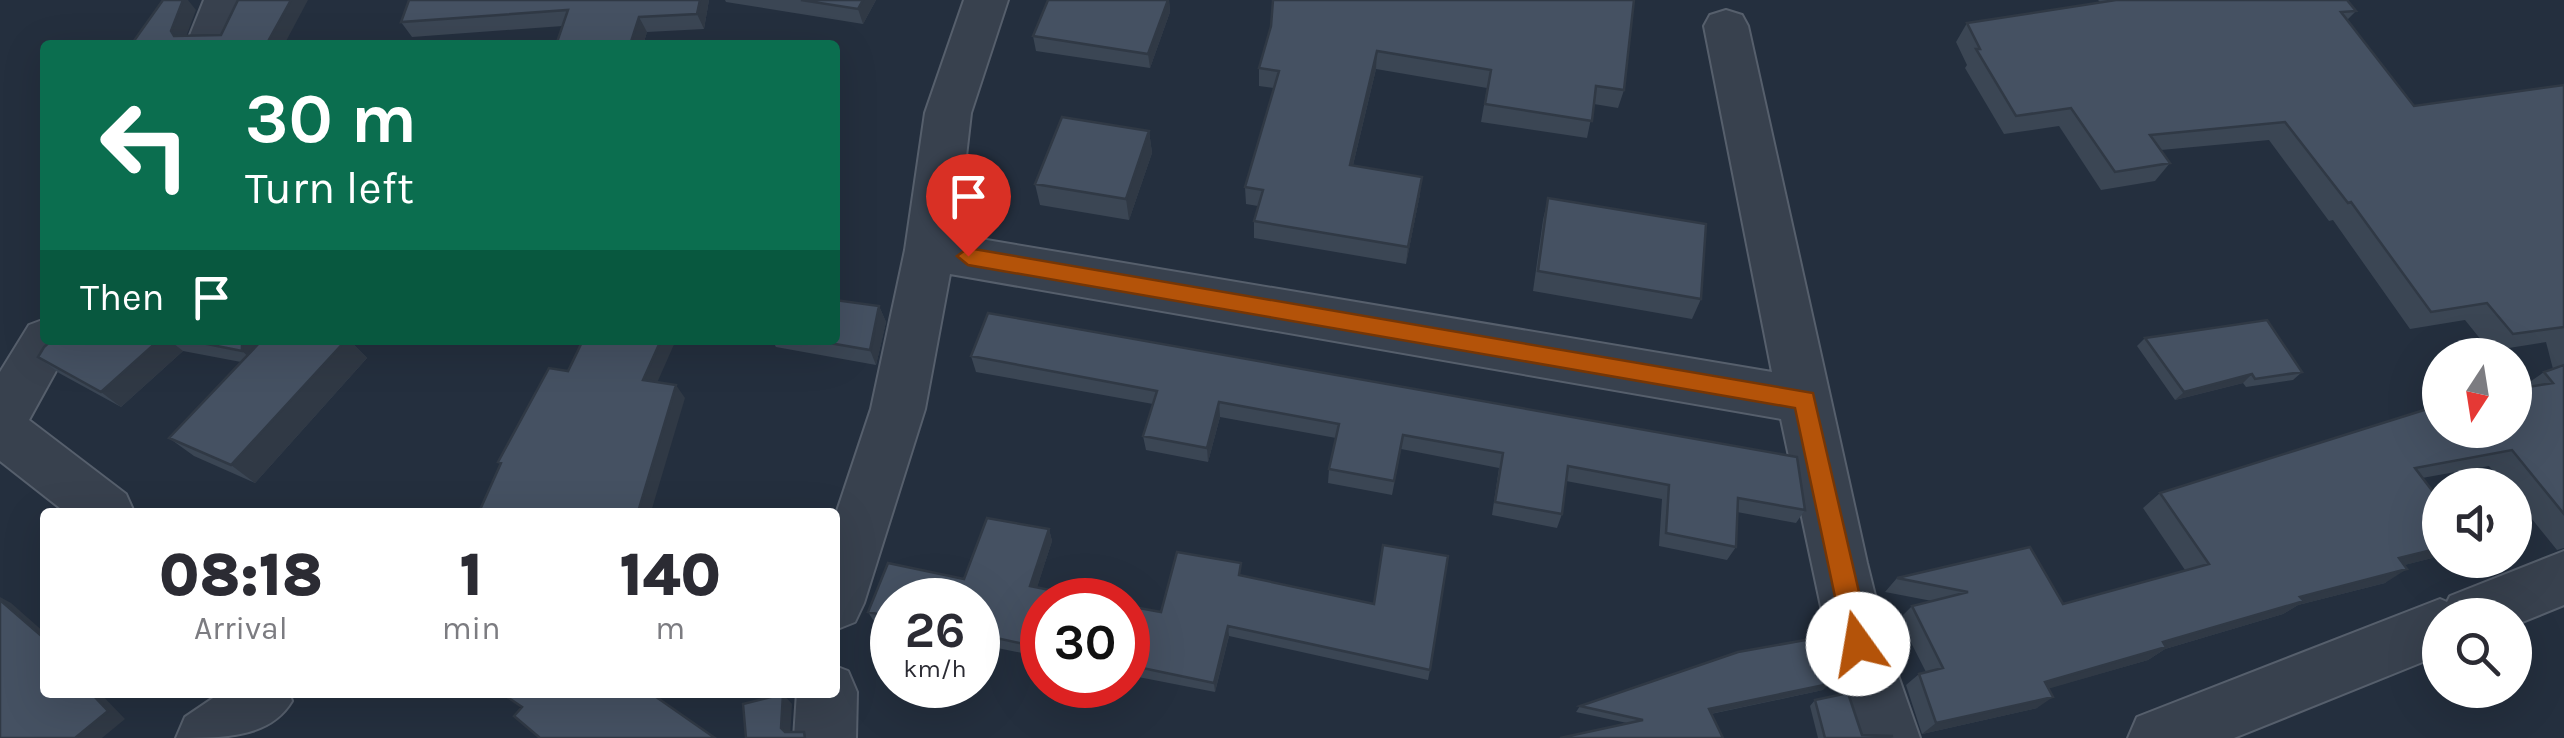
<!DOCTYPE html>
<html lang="en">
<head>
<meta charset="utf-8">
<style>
	body { margin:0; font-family:Karla,sans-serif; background:#f2f2f3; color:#2b2b33; height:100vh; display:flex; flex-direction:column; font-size:38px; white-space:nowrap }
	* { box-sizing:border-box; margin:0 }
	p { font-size:32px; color:#7c7c81 }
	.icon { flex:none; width:55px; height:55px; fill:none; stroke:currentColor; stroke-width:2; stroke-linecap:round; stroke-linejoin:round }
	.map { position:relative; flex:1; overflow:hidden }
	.panel { position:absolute; left:40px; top:508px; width:800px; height:190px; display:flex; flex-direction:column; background:#fff; border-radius:10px; box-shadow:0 10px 40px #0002 }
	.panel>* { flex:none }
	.banner { position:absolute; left:40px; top:40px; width:800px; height:305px; border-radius:10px; box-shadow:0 10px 40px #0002; background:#0b6e4f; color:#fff; overflow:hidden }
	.needle { width:65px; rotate:192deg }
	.controls { position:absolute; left:2422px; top:338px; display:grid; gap:20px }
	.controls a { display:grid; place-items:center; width:110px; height:110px; border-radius:50%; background:#fff; box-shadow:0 10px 40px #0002; font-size:50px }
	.speed { position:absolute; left:870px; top:578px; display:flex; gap:20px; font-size:50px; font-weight:700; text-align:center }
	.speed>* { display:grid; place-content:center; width:130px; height:130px; border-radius:50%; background:#fff; box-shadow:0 10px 40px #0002; line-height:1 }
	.speed small { font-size:25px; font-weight:400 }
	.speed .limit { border:15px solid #d22; background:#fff; color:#111 }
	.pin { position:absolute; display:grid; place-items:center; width:85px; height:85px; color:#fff; margin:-102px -42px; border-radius:50% 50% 50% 0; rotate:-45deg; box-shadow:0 0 10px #0007 }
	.pin .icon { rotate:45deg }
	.me { position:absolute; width:110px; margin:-55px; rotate:347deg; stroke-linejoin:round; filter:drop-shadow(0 0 8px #0008) }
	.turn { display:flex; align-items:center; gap:35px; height:210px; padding:0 40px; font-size:45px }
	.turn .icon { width:130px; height:130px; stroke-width:2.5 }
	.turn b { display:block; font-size:70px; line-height:85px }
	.then { display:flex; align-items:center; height:95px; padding:0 40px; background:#0003; gap:20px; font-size:38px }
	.eta { display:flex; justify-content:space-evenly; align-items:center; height:170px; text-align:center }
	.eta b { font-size:60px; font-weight:800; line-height:70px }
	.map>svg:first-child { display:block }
</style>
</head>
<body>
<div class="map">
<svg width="2564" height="738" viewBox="0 0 2564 738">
	<rect width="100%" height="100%" fill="#242f3e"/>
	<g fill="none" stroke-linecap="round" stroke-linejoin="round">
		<g stroke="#565f6c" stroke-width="4">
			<path id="street" d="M 204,0 L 248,0 L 230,45 L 186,45 Z
				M 964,0 L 1008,0 L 971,113 L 957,235 L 1772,372 L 1704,26 L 1710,15 L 1726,10 L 1742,15 L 1748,26 L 1867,563 L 1887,644 L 1920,738 L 1858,738 L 1829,644 L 1781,419 L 950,274 L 925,409 L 864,603 L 855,622 L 835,630 L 835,517 L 871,409 L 905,250 L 925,113 Z
				M 45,319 L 45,340 L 73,340 L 29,420 L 126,494 L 134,512 L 65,512 L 0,461 L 0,372 L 29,325 Z
				M 2564,551 L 2564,605 L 2515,625 L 2515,615 L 2440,615 L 2440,655 L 2234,738 L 2128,738 L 2137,717 L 2440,599 L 2447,602 L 2450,596 Z
				M 835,666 L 848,671 L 857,692 L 856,738 L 794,738 L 797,692 L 835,692 Z
				M 222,692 L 289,692 L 292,701 C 270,738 224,738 176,738 L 185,717 Z"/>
		</g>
		<use href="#street" fill="#38414e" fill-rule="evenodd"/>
	</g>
	<path fill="#3b4654" d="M 409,0 L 709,0 L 704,29 L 647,32 L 643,45 L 556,45 L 563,26 L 412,37 L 401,22 Z
		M 725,0 L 876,0 L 863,24 L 726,2 Z
		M 1048,0 L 1169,0 L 1170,12 L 1150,68 L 1036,51 L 1033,36 Z
		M 2098,0 L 2347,0 L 2356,11 L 2347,20 L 2414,106 L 2564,85 L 2564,548 L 2557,550 L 2515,498 L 2515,485 L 2504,485 L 2489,466 L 2422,478 L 2440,556 L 2404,565 L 2385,583 L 2298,605 L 2283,614 L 2165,649 L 2148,660 L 2049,688 L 2037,708 L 1922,734 L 1906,685 L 1919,674 L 1926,672 L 1899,619 L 1912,606 L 1932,601 L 1885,592 L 1897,578 L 2063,604 L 2185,570 L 2143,508 L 2160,493 L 2521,388 L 2544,372 L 2553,369 L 2546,342 L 2490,351 L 2465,320 L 2410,329 L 2333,220 L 2329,221 L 2269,140 L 2161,150 L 2170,163 L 2155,181 L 2101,190 L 2059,126 L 2004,134 L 1965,68 L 1967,65 L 1956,42 L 1967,23 L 2100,2 Z
		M 1271,26 L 1624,90 L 1618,108 L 1594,104 L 1587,138 L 1481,122 L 1487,88 L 1376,69 L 1353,165 L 1420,194 L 1406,264 L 1254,238 L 1254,221 L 1258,206 L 1246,204 L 1245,187 L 1274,88 L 1259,86 L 1259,68 Z
		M 1149,131 L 1152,153 L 1129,220 L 1040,205 L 1035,184 Z
		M 1548,198 L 1701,299 L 1692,319 L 1533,291 L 1543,220 Z
		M 879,306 L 886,322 L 876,365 L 776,347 L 772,340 L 835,340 Z
		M 988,313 L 1805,510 L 1796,523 L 1737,512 L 1736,547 L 1727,560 L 1659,546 L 1662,499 L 1566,481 L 1562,514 L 1557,528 L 1492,515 L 1499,468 L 1401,449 L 1392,495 L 1328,483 L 1329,469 L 1336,438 L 1220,417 L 1208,462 L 1146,450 L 1143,436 L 1153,404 L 976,372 L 971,356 Z
		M 2145,338 L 2302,372 L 2293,380 L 2246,387 L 2243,383 L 2175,400 L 2137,346 Z
		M 52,340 L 261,340 L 261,342 L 262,340 L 349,340 L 367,358 L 255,483 L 194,456 L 169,438 L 241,362 L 183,351 L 121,407 L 59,373 L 38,357 Z
		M 987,518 L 1049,529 L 1052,541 L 1037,587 L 1100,600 L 1042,600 L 1042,657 L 978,644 L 978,600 L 892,600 L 892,627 L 875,623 L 868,612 L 888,563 L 964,579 Z
		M 1242,576 L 1430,670 L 1428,680 L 1229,636 L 1215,692 L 1128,675 L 1128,606 L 1161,612 Z
		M 1823,690 L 1711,714 L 1627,723 L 1576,712 L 1580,706 Z
		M 1815,700 L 1862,735 L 1891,738 L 1818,738 L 1810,706 Z"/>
	<path fill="#303945" d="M 183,0 L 188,0 L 196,10 L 183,45 L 171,31 Z
		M 291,0 L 308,0 L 284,45 L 266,45 Z
		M 700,0 L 709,0 L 704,29 L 697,14 Z
		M 863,0 L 876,0 L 863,24 L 858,9 Z
		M 1168,0 L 1169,0 L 1170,12 L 1150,68 L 1148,54 Z
		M 639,17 L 647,32 L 643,45 L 630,45 Z
		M 1377,51 L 1376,69 L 1349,182 L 1350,165 Z
		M 1149,131 L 1152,153 L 1129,220 L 1126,199 Z
		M 1422,177 L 1420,194 L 1406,264 L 1408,247 Z
		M 879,306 L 886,322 L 876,365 L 870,350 Z
		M 159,340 L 169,340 L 183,351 L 121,407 L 101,392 Z
		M 242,340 L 261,340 L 259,366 L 242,351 Z
		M 346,340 L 349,340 L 367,358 L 255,483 L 231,465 Z
		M 661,340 L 676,340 L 653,392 L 643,380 Z
		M 2252,374 L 2243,383 L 2175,400 L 2184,392 Z
		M 676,385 L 685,398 L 651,512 L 638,512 Z
		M 1219,402 L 1220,417 L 1208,462 L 1207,448 Z
		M 1049,529 L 1052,541 L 1034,597 L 1030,586 Z
		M 2440,548 L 2440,556 L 2377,572 L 2399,558 Z
		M 2407,569 L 2385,583 L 2298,605 L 2283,614 L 2165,649 L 2148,660 L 2030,694 L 2045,682 L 2163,642 L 2300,597 Z
		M 0,597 L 11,603 L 45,633 L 45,639 L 0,600 Z
		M 1228,626 L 1229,636 L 1215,692 L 1214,683 Z
		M 1829,684 L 1823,690 L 1705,715 L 1709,709 Z
		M 90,692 L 99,692 L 125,719 L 102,738 L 75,738 Z
		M 783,694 L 792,704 L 790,738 L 781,728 Z
		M 2053,697 L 2037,708 L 1922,734 L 1936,723 Z"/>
	<path fill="#455162" stroke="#303945" stroke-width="2.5" d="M 163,0 L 183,0 L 171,31 L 174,36 L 221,35 L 238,0 L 291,0 L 266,45 L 131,45 Z
		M 409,0 L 700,0 L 697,14 L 639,17 L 630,45 L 556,45 L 568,10 L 401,22 Z
		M 801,0 L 863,0 L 858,9 Z
		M 1048,0 L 1168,0 L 1148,54 L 1033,36 Z
		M 1273,0 L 1634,0 L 1624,90 L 1596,86 L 1592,121 L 1485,104 L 1491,70 L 1377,51 L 1350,165 L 1422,177 L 1408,247 L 1254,221 L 1263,190 L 1245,187 L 1279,71 L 1259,68 L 1271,26 Z
		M 2116,0 L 2347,0 L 2356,11 L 2341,12 L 2414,106 L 2564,85 L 2564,327 L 2513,334 L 2487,303 L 2431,312 L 2351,202 L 2348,203 L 2285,122 L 2150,135 L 2170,163 L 2115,172 L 2071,108 L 2016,116 L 1976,49 L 1980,49 L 1967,23 Z
		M 1062,117 L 1149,131 L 1126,199 L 1035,184 Z
		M 1548,198 L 1706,224 L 1701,299 L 1538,271 Z
		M 835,300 L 879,306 L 870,350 L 812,340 L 835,340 Z
		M 988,313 L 1797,457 L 1805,510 L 1738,498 L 1736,547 L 1666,533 L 1669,485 L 1568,466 L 1562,514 L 1495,502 L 1503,453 L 1403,435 L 1394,481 L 1329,469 L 1339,424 L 1219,402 L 1207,448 L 1143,436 L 1157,391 L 971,356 Z
		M 2267,320 L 2302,372 L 2255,379 L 2252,374 L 2184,392 L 2145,338 Z
		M 52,340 L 159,340 L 101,392 L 38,357 L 44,347 Z
		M 187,340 L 242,340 L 242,351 Z
		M 262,340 L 346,340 L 231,465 L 169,438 Z
		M 583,340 L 661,340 L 643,380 L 676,385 L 638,512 L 479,512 L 501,463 L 498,462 L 549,368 L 568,371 Z
		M 2564,365 L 2564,514 L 2512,450 L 2415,468 L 2440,501 L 2440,548 L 2399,558 L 2407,569 L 2300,597 L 2304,601 L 2163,642 L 2166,647 L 2045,682 L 2053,697 L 1936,723 L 1919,674 L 1943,668 L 1912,606 L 1968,592 L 1897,578 L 2030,547 L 2063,604 L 2209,564 L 2160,493 L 2440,405 L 2440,430 L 2515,430 L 2515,389 L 2553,383 L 2544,372 Z
		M 987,518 L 1049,529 L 1030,586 L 1100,600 L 1042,600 L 1042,648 L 978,634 L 978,600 L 892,600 L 892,617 L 868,612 L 888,563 L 964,579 Z
		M 1383,545 L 1448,556 L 1430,670 L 1228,626 L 1214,683 L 1128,665 L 1128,606 L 1161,612 L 1177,552 L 1241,563 L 1239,575 L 1374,604 Z
		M 0,600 L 45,639 L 45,692 L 90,692 L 108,711 L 75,738 L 0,738 Z
		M 1811,639 L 1829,684 L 1709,709 L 1723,738 L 1560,738 L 1643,720 L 1580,706 L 1738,652 Z
		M 500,692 L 649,692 L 715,738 L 540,738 L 514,716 L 522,707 Z
		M 1848,693 L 1862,735 L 1893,736 L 1884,738 L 1825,738 L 1815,700 Z
		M 783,694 L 781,728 L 785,732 L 804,732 L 805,738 L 746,738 L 743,704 Z"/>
	<path fill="#b45309" stroke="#753606" stroke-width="2.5" d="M 968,248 L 1813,393 L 1871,644 L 1867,652 L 1858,656 L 1849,652 L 1845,644 L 1795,408 L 968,265 L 957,256 Z"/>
</svg>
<div class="controls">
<a><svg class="needle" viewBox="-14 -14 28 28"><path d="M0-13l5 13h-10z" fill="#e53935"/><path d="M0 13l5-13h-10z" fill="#7c7c81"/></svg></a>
<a><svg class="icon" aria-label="sound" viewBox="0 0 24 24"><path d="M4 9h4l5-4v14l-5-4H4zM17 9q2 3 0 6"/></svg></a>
<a><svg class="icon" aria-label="search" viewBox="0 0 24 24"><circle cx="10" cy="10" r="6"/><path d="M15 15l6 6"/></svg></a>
</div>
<div class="speed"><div>26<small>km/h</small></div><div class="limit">30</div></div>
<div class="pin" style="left:968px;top:256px;background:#d93025"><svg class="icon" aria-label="arrive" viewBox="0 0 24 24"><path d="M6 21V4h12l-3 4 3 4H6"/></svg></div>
<svg class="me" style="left:1858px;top:644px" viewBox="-20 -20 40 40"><circle r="19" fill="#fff"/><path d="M0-13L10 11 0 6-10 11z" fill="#b45309"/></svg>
<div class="banner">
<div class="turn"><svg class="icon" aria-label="left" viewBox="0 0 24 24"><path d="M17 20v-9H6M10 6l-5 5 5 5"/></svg><div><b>30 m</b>Turn left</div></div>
<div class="then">Then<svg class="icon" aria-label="arrive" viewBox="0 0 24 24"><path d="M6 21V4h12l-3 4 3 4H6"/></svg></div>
</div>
<section class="panel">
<div class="eta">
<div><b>08:18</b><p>Arrival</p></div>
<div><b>1</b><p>min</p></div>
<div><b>140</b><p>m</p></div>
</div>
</section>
</div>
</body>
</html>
